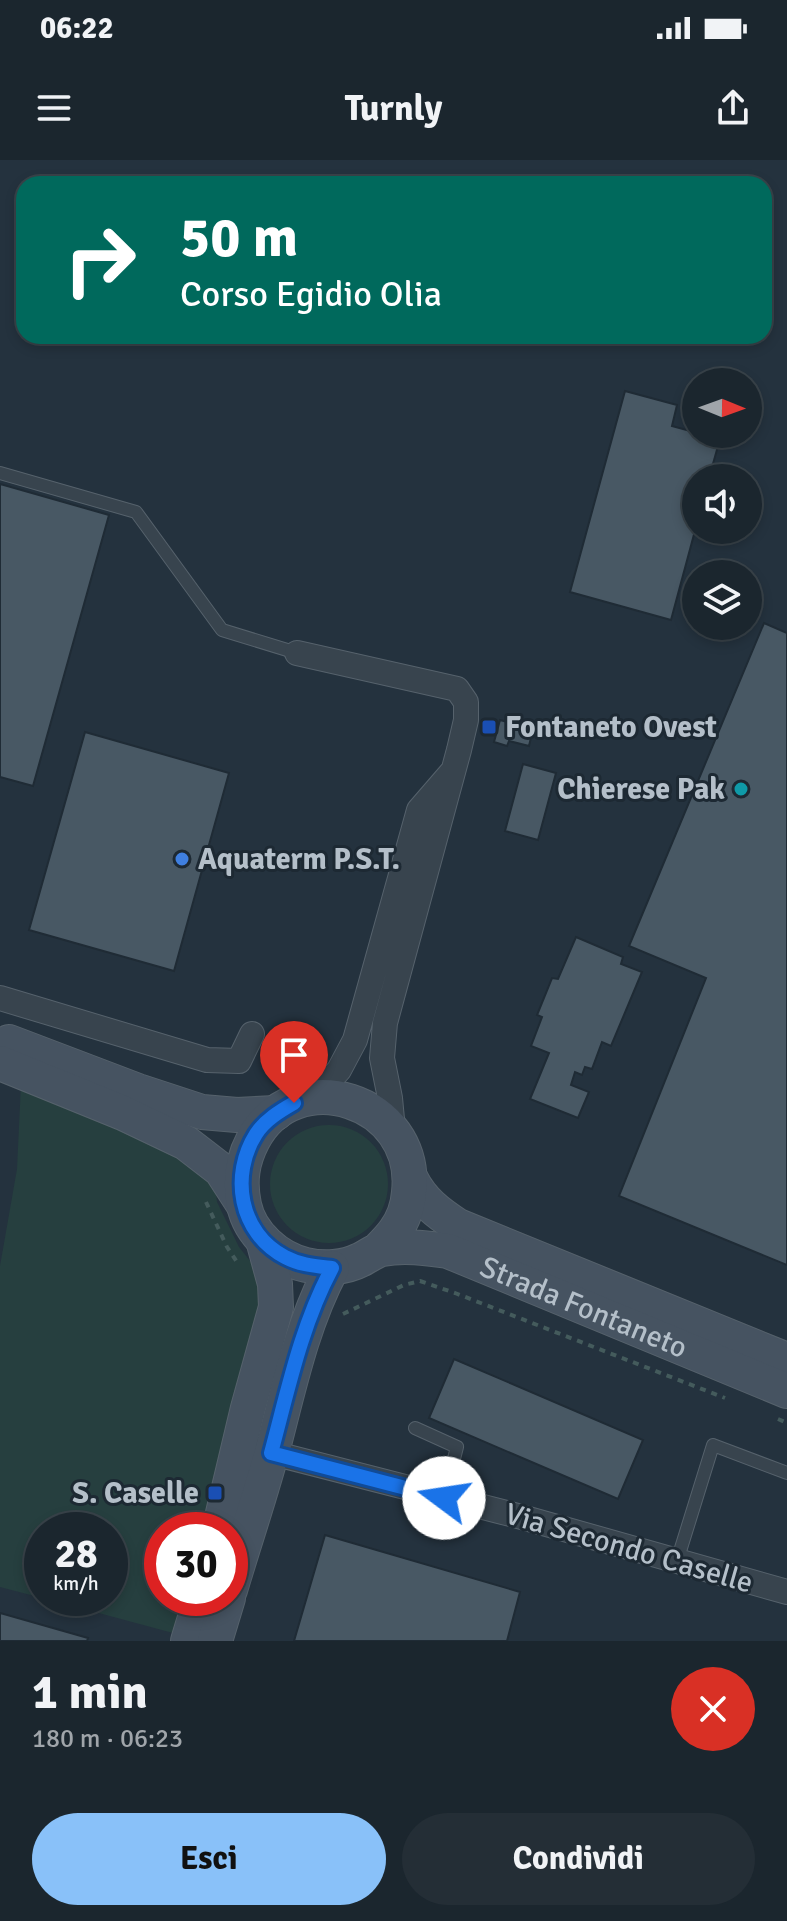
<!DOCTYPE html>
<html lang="it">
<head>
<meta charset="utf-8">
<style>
	body { margin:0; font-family:Signika,sans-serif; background:#242e36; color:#f1f3f6; height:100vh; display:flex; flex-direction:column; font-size:30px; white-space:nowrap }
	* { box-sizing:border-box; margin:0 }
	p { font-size:26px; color:#a0a5aa }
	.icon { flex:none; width:44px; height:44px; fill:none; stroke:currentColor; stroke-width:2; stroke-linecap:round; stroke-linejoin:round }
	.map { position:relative; height:1481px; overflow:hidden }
	.panel { display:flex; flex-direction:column; background:#1b262e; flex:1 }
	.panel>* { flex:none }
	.hud { position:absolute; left:16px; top:16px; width:756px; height:168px; border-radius:24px; box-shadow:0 4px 12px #0003,0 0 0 2px #39434a; background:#00695c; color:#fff; overflow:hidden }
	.needle { width:52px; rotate:91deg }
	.tools { position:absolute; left:682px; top:208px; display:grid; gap:16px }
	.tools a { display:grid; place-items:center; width:80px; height:80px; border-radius:50%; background:#1b262e; box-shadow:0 4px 12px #0003,0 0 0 2px #39434a; font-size:40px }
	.speed { position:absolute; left:24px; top:1352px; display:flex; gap:16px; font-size:40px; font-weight:700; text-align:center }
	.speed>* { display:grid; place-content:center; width:104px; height:104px; border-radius:50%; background:#1b262e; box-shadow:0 4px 12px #0003,0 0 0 2px #39434a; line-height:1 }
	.speed small { font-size:20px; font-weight:400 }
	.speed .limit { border:12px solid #d22; background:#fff; color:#111 }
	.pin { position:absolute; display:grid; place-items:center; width:68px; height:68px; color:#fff; margin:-82px -34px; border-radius:50% 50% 50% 0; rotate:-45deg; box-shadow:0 0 8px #0007 }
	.pin .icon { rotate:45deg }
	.me { position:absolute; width:88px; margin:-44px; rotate:284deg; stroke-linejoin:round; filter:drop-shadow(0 0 6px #0008) }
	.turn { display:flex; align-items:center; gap:28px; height:168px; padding:0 32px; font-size:36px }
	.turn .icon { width:104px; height:104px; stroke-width:2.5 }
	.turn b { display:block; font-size:56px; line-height:68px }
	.round { display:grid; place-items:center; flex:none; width:84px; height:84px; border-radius:42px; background:#242e36 }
	.summary { display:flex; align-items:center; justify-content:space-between; height:136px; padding:0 32px }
	h1 { font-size:48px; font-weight:700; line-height:60px }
	.cta { display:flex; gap:16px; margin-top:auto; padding:16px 32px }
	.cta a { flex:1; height:92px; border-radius:48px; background:#89c1f9; color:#111; font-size:32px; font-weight:700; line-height:92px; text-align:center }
	.cta a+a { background:#242e36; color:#f1f3f6 }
	.status { display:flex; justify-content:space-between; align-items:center; height:56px; padding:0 40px; background:#1b262e; direction:ltr }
	.status svg { height:22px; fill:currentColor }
	header { display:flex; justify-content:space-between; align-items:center; height:104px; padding:0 32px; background:#1b262e; font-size:36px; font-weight:700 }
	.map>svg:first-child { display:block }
</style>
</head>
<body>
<div class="status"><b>06:22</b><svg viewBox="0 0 49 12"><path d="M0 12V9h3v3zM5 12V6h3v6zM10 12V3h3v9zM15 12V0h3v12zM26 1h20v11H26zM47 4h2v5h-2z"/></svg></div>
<header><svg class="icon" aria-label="menu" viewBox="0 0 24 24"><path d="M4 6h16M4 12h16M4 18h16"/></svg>Turnly<svg class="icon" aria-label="share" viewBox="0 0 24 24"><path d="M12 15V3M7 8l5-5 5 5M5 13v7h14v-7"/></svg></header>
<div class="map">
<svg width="787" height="1481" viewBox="0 0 787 1481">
	<rect width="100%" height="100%" fill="#24323e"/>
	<path fill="#263f3f" d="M 21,924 L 170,990 L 215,1023 L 217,1042 L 239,1087 L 254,1106 L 262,1138 L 250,1195 L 201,1370 L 162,1370 L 162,1438 L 182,1438 L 173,1473 L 43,1438 L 110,1438 L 110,1370 L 42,1370 L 42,1438 L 0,1427 L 0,1106 L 17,1009 Z
		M270 1024a59 59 0 1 1 118 0a59 59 0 1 1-118 0Z"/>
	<path fill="#485864" stroke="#1f2b35" stroke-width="2" d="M 625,231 L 677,245 L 672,266 L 720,279 L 709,318 L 696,318 L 696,367 L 671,460 L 570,432 Z
		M 0,324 L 109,355 L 33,626 L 0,617 Z
		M 764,463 L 787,473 L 787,1105 L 619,1036 L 706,818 L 629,786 Z
		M 500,560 L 533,569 L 529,586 L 509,581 L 507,586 L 494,582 Z
		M 85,572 L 229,613 L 174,811 L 29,770 Z
		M 523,604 L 556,613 L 538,680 L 505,671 Z
		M 576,777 L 623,797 L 621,804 L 642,812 L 611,886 L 602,882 L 592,909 L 585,907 L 582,915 L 575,912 L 571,925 L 589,932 L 578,958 L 530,939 L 549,893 L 531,886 L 542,857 L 537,855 L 552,818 L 558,819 Z
		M 454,1199 L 643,1280 L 618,1339 L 429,1258 Z
		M 325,1375 L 520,1432 L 507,1481 L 294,1481 Z
		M 0,1453 L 88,1478 L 87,1481 L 0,1481 Z"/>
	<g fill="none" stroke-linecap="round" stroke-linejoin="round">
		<g stroke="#56626c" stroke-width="14">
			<path id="lane" d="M 0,313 L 136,352 L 222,470 L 297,493
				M 415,1268 L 457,1287 L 444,1338
				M 677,1401 L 713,1285 L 787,1313"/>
		</g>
		<g stroke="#56626c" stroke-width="26">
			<path id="street" d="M 297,493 L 457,529 L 466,542 L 466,560 L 459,590 L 385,863 L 382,898 L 390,938 L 393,970
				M 0,838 L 207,900 L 239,901 L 252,874
				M 313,938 L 339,910 L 355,880 L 419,650 L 451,613
				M 257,1289 L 518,1356 L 787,1432"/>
		</g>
		<g stroke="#56626c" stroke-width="36">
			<g id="secondary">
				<path d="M 9,882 L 138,931 L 202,952 L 237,955 L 276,953"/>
				<path d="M 0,903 L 123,953 L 186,983 L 221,1010 L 243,1044"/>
				<path d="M 411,1019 C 422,1041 438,1053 458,1066 L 787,1200"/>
				<path id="s1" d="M 379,1089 C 384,1084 390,1078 395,1071 C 403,1060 408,1046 409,1032 C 419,939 294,901 253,980 C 242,1001 239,1021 244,1045 C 250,1074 278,1099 306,1105 C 323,1109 345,1108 360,1100 C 367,1097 374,1091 382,1089 C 404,1085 426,1088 448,1091 L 787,1231"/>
				<path d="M 219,1370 L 248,1248 L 276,1147 L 275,1124 L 263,1080"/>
				<path d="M 230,1430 C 244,1383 260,1336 273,1288 C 289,1227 302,1164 332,1108"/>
				<path d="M 188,1481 L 201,1438"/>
				<path d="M 215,1481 L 228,1438"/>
			</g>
		</g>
		<path stroke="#445b5c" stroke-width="4" stroke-dasharray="6 6" stroke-linecap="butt" d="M 206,1042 L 227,1087 L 239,1105
			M 343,1154 L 404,1125 L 420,1121 L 455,1133 L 725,1238
			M 778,1259 L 787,1263"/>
		<use href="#lane" stroke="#38444e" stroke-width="12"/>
		<use href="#street" stroke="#38444e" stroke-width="24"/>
		<use href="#secondary" stroke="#465361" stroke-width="34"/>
	</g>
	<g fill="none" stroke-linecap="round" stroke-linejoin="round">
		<g stroke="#114b97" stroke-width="20">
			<path id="route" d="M 294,943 C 280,951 265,960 256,974 C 230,1015 239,1073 285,1097 C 300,1105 315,1106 332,1108 C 301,1166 288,1230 271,1293 L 444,1338"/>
		</g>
		<use href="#route" stroke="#1a73e8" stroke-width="14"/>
	</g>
	<g fill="#1a4fb4" stroke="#1d2933" stroke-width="3">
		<rect x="481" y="559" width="16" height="16" rx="4"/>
		<rect x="207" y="1325" width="16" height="16" rx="4"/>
	</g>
	<circle fill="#0f9aa8" stroke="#1d2933" stroke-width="3" cx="741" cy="629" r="8"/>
	<circle fill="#3f7fe0" stroke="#1d2933" stroke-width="3" cx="182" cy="699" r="8"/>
	<g text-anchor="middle" stroke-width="6" stroke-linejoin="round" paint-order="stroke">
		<g font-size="30" font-weight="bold" fill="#b4bfc9" stroke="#1d2933" text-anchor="start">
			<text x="505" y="577">Fontaneto Ovest</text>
			<text x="725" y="639" text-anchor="end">Chierese Pak</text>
			<text x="198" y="709">Aquaterm P.S.T.</text>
			<text x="199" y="1343" text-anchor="end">S. Caselle</text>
		</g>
		<g font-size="30" fill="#b4bfc9" stroke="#1d2933">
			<text dy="10" stroke="none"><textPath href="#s1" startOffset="748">Strada Fontaneto</textPath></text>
			<text transform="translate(629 1388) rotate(16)" y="10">Via Secondo Caselle</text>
		</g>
	</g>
</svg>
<div class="tools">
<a><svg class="needle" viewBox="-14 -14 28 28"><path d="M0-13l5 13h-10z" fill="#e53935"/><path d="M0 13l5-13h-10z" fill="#a0a5aa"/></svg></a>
<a><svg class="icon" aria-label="sound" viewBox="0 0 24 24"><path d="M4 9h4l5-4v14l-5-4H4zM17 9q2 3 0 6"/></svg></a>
<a><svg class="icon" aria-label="layers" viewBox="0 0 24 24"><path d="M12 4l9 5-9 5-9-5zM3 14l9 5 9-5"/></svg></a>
</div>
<div class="speed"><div>28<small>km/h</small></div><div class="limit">30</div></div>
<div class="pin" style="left:294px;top:943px;background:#d93025"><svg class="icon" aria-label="arrive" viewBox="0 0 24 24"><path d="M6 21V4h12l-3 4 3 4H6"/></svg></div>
<svg class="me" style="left:444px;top:1338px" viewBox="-20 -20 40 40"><circle r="19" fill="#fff"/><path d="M0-13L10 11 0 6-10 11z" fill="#1a73e8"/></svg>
<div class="hud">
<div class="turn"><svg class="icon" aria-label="right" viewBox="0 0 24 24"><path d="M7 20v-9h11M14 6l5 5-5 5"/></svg><div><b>50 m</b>Corso Egidio Olia</div></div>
</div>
</div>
<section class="panel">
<div class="summary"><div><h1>1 min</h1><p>180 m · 06:23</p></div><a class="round" style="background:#d93025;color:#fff"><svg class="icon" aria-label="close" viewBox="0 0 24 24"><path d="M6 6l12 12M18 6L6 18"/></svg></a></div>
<div class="cta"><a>Esci</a><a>Condividi</a></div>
</section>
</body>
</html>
